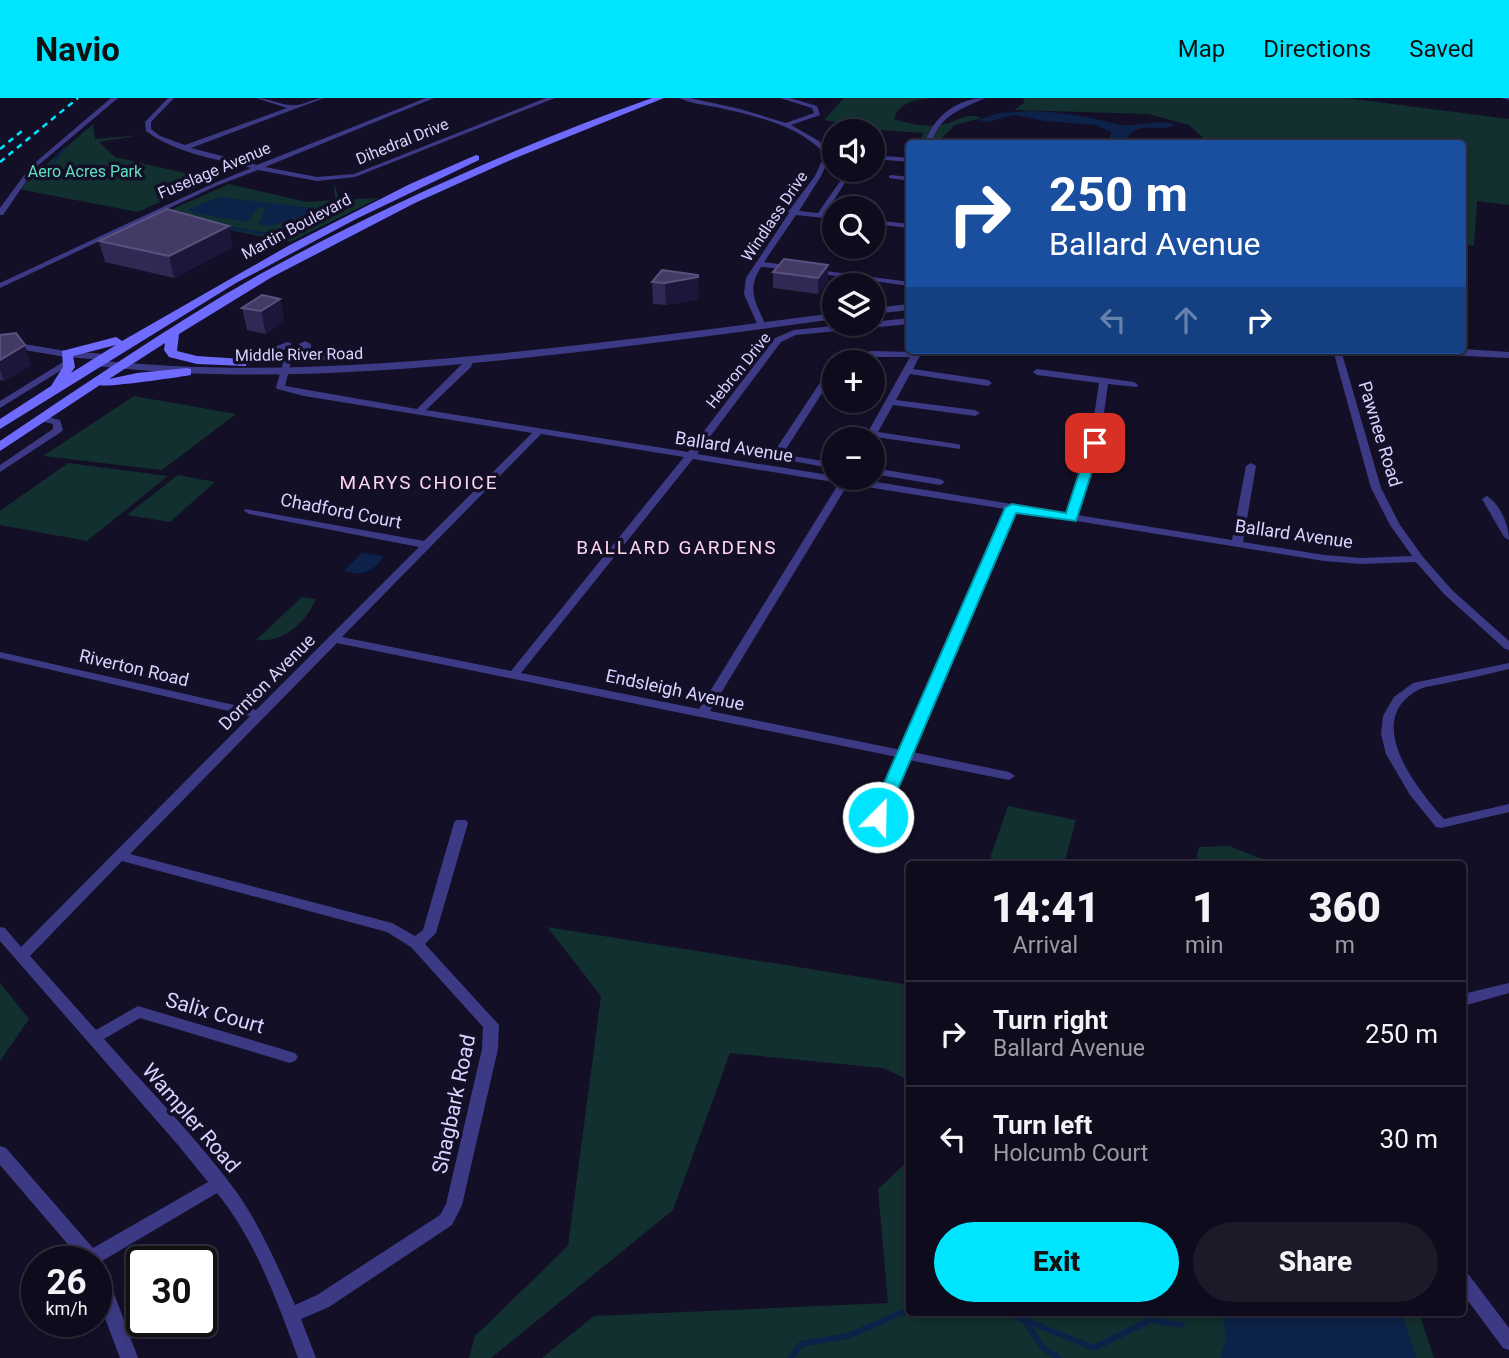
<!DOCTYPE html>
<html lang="en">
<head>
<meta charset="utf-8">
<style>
	body { margin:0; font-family:Roboto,sans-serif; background:#1c1929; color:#f1f3f6; height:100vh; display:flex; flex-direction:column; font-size:26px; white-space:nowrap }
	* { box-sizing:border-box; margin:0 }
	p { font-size:23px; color:#9b9ba3 }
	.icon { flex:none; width:38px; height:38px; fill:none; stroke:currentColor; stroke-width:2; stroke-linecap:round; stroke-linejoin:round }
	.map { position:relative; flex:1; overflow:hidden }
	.side { position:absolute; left:906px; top:763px; width:560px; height:455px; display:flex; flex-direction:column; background:#0e0b1c; border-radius:7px; box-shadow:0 4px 10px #0003,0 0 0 2px #2e2b3b }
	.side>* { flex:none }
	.banner { position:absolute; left:906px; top:42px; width:560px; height:214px; border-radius:7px; box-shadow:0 4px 10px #0003,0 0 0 2px #2e2b3b; background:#1a4fa0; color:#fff; overflow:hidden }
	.tools { position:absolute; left:822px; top:21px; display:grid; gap:14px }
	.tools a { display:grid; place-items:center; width:63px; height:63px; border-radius:50%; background:#0e0b1c; box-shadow:0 4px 10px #0003,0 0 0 2px #2e2b3b; font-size:35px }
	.speed { position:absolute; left:21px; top:1148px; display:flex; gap:14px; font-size:35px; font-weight:700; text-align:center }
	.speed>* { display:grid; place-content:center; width:91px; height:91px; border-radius:50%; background:#0e0b1c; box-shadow:0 4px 10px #0003,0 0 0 2px #2e2b3b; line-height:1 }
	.speed small { font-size:18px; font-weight:400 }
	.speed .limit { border:4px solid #111; border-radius:10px; background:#fff; color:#111 }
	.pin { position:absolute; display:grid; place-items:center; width:60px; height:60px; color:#fff; margin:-30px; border-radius:14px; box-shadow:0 4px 10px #0006 }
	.me { position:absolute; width:77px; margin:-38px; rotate:23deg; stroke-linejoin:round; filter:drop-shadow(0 0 5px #0008) }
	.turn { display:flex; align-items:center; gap:24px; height:147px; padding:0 28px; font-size:32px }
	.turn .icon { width:91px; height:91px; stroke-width:2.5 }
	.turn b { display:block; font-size:49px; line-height:60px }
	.lanes { display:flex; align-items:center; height:66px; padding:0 28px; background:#0003; justify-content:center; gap:35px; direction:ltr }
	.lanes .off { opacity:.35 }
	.eta { display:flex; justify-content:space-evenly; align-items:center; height:119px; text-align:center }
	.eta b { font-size:42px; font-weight:800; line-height:49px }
	.primary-button { display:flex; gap:14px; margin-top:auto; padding:14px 28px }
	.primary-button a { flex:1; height:80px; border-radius:42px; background:#00e5ff; color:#111; font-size:28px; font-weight:800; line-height:80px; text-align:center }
	.primary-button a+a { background:#1c1929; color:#f1f3f6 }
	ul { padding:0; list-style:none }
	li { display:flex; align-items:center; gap:21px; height:105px; padding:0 28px; border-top:2px solid #2e2b3b }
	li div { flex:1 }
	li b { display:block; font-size:26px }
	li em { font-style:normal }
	header { display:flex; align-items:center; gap:42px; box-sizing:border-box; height:98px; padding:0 35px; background:#00e5ff; color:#111 }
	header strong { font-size:33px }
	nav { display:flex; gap:38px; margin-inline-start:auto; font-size:24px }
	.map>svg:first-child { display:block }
</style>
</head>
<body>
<header>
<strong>Navio</strong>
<nav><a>Map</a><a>Directions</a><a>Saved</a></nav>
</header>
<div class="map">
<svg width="1509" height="1260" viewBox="0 0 1509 1260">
	<rect width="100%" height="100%" fill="#130f26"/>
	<path fill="#12302f" d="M 844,0 L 933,0 C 916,2 900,3 894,21 C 909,26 929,30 944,26 C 956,24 969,13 981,20 L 955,27 L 936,46 L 919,45 L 924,35 L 867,31 L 824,22 Z
		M 1023,0 L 1346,0 L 1509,21 L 1509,107 L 1477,103 L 1474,148 L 1463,146 L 1463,46 L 1209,45 L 1189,27 L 1148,16 L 1014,12 L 1025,4 Z
		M 93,26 L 95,41 L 141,37 L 99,44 L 115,59 L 211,81 L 138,114 L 18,91 Z
		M 334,84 L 339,102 L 379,100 L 290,144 L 157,118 L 229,86 L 306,104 L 335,102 Z
		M 134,298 L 236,316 L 162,372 L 43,358 Z
		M 68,365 L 168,378 L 87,443 L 0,427 L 0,413 Z
		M 178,377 L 215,384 L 170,424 L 127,417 Z
		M 302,499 L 316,501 C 305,526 283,545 256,542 Z
		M 1008,708 L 1076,722 L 1064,766 L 988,766 Z
		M 1229,748 L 1275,766 L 1195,766 L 1199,749 Z
		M 547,829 L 910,887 L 910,983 L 883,970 L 730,955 L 673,1112 L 491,1260 L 469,1260 L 475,1238 L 568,1148 L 601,898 Z
		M 0,885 L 29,921 L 0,963 Z
		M 910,1061 L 910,1214 L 1419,1215 L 1434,1260 L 542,1260 L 594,1218 L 888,1205 L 878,1091 Z"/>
	<path fill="#0c2248" d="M 1029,13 C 1060,14 1087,18 1116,26 C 1136,31 1156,19 1176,27 C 1155,36 1140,19 1123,45 L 1109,46 L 1111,34 L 1096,27 L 1045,23 L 1014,17 L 989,24 L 977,22 L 1000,15 Z
		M 221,99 L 329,112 L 330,113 L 308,116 L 270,128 L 258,126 L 266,109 L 258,110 L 249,122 L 242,123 L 193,115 L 188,111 Z
		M 362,455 L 384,458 C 373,474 363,479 344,473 Z
		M 1222,1214 L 1402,1215 L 1417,1260 L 1220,1260 L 1226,1243 Z"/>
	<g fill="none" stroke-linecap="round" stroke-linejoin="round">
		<path stroke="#0c2248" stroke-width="2.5" d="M 64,50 L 52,67 L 72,77
			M 225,129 L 267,136 L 312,121"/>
		<path stroke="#0c2248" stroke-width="6" d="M 1005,1214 L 1094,1250 L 1150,1222 L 1182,1227
			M 1027,1226 L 1043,1250 L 1059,1260
			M 791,1260 L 801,1246 L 848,1238 L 910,1211"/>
		<path fill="#3d3a85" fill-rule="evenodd" d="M 111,0 L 118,0 L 35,70 L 3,117 L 0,117 L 0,110 L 31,68 Z
			M 168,0 L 174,0 L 151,24 L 151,31 L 160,38 L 185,47 L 287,10 L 256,0 C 268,0 278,6 290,7 C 301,9 313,0 324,0 L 191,50 L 257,67 L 426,0 L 434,0 L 265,69 L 317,79 L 354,76 L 546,0 L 555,0 L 355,79 L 317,83 L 258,72 L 216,88 L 0,190 L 0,185 L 212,86 L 251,70 C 216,61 175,55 146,33 L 145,24 Z
			M 679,0 L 690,0 L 740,11 L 786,25 L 814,15 L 812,10 L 780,0 L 790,0 L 817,8 L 820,17 L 791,27 L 819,43 L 831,56 L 821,78 L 799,113 L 818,115 L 841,82 L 846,83 L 825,116 L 835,117 L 835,121 L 796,117 L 764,164 L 792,168 L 795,168 L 795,172 L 761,169 C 746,193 756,204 766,228 L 765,230 L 758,228 L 744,196 L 746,180 L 789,115 L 788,114 L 815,78 L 825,56 C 797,26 754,18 716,9 C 704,7 690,5 679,0 Z
			M 985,0 C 962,11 939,17 931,46 L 925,46 C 932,19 958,0 985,0 Z
			M 1501,0 L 1509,0 L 1509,2 Z
			M 873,57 L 910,60 L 910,64 L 873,61 Z
			M 891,77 L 910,79 L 910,83 L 889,80 L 889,78 Z
			M 873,122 L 910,126 L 910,130 L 873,126 Z
			M 811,171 L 910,184 L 910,188 L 814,175 L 811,175 Z
			M 910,220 L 910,226 L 796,237 L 781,244 L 697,356 L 835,378 L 835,380 L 852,380 L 1068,415 L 1088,358 L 1099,285 L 1037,277 L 1033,274 L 1037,271 L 1134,284 L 1138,287 L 1137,289 L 1108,286 L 1098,358 L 1077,417 L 1232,442 L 1246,368 L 1251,365 L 1256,368 L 1243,444 L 1324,457 L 1361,460 L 1412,458 L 1390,427 L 1371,390 L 1333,252 L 1341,252 L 1381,390 L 1400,427 L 1423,459 L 1452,492 L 1509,543 L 1509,552 L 1505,551 L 1444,496 L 1416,464 L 1361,466 L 1324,463 L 1015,413 L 912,654 L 1009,674 L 1015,678 L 1009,682 L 909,662 L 885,719 L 878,723 L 871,719 L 897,659 L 337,545 L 130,756 L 392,825 L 415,838 L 423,832 L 454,725 L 456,722 L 466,722 L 468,725 L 436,835 L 425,846 L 499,927 L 498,951 L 462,1107 L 452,1127 L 329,1209 L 301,1221 L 316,1260 L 298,1260 C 277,1203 256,1143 217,1095 L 102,1163 L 138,1260 L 120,1260 L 96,1196 L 96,1164 L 83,1164 L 0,1067 L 0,1048 L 6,1050 L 93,1150 L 208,1084 L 178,1047 L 0,843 L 0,829 L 5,830 L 21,849 L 250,618 L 0,560 L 0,554 L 256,612 L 419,449 L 249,416 L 244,413 L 245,411 L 424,443 L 532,335 L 304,298 L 277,291 L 276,289 L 284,262 L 291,264 L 285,288 L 417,311 L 466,262 L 469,261 L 473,264 L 471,269 L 426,312 L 688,354 L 775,240 L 794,232 ZM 541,336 L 684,359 L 511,573 L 342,539 ZM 693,361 L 839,385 L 699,611 L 521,575 ZM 848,386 L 1005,411 L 901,652 L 710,613 ZM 122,763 L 387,834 L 411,849 L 483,929 L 482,951 L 446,1106 L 440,1117 L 317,1197 L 295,1207 C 278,1169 262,1131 238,1096 C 199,1042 149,992 104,941 L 140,920 L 290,965 L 295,963 L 298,959 L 295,955 L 138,908 L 96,932 L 30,858 Z
			M 0,242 L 66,253 L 105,256 L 109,259 L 105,262 L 66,259 L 0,248 Z
			M 915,252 L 923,252 L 913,271 L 988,282 L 992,285 L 988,288 L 910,276 L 896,302 L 975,312 L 980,315 L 975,318 L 893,307 L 878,334 L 957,346 L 960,347 L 960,351 L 875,339 L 873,342 L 864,341 L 910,259 L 871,259 L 848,264 L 835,264 L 871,253 L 913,254 Z
			M 971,252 L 997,252 L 1004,255 C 997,260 978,257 971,252 Z
			M 68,261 L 71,262 L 71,266 L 0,310 L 0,303 Z
			M 835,265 L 835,275 L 786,351 L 793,358 L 835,365 L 835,371 L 787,362 L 776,351 L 831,268 Z
			M 43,318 L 60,322 L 63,332 L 61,334 L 0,374 L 0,367 L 53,331 L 53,326 L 40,323 L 38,321 Z
			M 873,370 L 940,381 L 945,384 L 940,387 L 873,376 Z
			M 1487,398 C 1500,406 1509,427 1509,442 L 1504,439 L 1482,401 Z
			M 1509,565 L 1509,571 C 1488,576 1467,581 1446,585 C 1438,587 1427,588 1420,591 C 1361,621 1416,690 1444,721 L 1509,706 L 1509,714 L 1441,730 L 1436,729 L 1410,697 L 1386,656 L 1381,636 L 1383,618 L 1394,599 L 1413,585 Z
			M 1509,885 L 1509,895 L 1463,908 L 1463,896 Z
			M 1463,1174 L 1469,1177 L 1509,1230 L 1509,1252 L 1503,1250 L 1463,1196 Z"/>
		<path fill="#3d3a85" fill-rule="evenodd" d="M 910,206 L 910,212 L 873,216 L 873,210 Z
			M 835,215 L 835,221 C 728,236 621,250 514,261 C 374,275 236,284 96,268 L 90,265 L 96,262 C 236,277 374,268 514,254 C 621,243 728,229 835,215 Z
			M 305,243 L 311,246 L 311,253 L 331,260 L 331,264 L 301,257 L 299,246 Z
			M 287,244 L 291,245 L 291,249 L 246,267 L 236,265 Z
			M 1463,251 L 1509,254 L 1509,260 L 1405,255 L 1399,252 Z"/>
		<path fill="#6f6bff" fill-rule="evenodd" d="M 652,0 L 664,0 L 513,61 L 415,105 L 272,179 L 179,236 L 177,253 L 197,258 L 242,261 L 246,262 L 246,268 L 197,266 L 169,259 L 164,252 L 165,245 L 109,281 L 137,275 L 187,270 L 191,271 L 191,277 C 180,279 105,290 100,287 L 0,353 L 0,343 C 87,285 173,225 264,174 C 388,106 518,48 652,0 Z
			M 476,57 L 479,58 L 479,62 L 356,121 L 236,185 L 0,331 L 0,321 L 51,288 L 63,269 L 62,253 L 116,239 L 122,243 L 288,148 L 410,86 ZM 116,247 L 111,250 L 71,275 L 75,269 L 73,258 Z"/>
		<path stroke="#00e5ff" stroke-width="2.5" stroke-dasharray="6 5" stroke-linecap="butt" d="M 0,51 L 22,33
			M 0,64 L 78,0"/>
	</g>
	<path fill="#312854" d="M 99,143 L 233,149 L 174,180 L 105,164 Z
		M 784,161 L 828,183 L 818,196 L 773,190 L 773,174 Z
		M 662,172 L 699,201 L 666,207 L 653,206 L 652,184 Z
		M 280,201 L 284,223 L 266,236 L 247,232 L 242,210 Z
		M 0,237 L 31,267 L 4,283 L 0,282 Z"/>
	<path fill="#1d163a" d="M 229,128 L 233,149 L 174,180 L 169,158 Z
		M 828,167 L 828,183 L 818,196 L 818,180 Z
		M 698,179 L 699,201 L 666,207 L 665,185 Z
		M 280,201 L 284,223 L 266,236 L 261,213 Z
		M 25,247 L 31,267 L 4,283 L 0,271 L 0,262 Z"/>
	<path fill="#433a66" stroke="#5a527e" stroke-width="2" d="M 167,111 L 229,128 L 169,158 L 99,143 Z
		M 784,161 L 828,167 L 818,180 L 773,174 Z
		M 662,172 L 698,177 L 698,179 L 665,185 L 652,184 Z
		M 262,197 L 280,201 L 261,213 L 242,210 Z
		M 16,235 L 25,247 L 0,262 L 0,237 Z"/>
	<path fill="#00e5ff" stroke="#0095a6" stroke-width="2" d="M 1095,341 L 1101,345 L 1076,423 L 1016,415 L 886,719 L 884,723 L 872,723 L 869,719 L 1005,410 L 1012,406 L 1066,415 L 1089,345 Z"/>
	<g text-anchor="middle" stroke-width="7" stroke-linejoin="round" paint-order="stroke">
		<g font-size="16" fill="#d9d4ff" stroke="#130f26">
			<text transform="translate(402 43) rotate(-22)" y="6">Dihedral Drive</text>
			<text transform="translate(214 72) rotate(-23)" y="6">Fuselage Avenue</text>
			<text transform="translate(774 118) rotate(-56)" y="6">Windlass Drive</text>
			<text transform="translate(296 128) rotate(-28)" y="6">Martin Boulevard</text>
			<text transform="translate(299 256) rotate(-1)" y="6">Middle River Road</text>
			<text transform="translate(738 272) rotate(-51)" y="6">Hebron Drive</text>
		</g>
		<g font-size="16" fill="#5fe0c0" stroke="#130f26">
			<text x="85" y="79">Aero Acres Park</text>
		</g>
		<g font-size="18" fill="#d9d4ff" stroke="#130f26">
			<text transform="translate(1380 336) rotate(73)" y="6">Pawnee Road</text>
			<text transform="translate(734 349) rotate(9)" y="6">Ballard Avenue</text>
			<text transform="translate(341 413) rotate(11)" y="6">Chadford Court</text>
			<text transform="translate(1294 436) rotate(8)" y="6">Ballard Avenue</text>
			<text transform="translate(134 570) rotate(13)" y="6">Riverton Road</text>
			<text transform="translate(267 584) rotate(-45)" y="6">Dornton Avenue</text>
			<text transform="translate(675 592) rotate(12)" y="6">Endsleigh Avenue</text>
		</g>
		<g font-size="19" letter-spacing="2" fill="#ffd6f0" stroke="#130f26">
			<text x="419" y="391">MARYS CHOICE</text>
			<text x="677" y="456">BALLARD GARDENS</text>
		</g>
		<g font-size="21" fill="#d9d4ff" stroke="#130f26">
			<text transform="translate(215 915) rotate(16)" y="7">Salix Court</text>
			<text transform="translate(454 1006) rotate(-78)" y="7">Shagbark Road</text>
			<text transform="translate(191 1020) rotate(49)" y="7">Wampler Road</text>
		</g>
	</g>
</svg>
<div class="tools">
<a><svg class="icon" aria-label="sound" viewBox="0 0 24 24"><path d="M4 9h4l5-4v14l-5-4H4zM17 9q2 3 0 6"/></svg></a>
<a><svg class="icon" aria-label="search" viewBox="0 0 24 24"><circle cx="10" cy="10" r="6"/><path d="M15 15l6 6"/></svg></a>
<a><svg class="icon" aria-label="layers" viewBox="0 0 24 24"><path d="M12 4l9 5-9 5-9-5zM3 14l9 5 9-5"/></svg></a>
<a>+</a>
<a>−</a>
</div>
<div class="speed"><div>26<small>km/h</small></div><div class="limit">30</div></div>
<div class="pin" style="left:1095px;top:345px;background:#d93025"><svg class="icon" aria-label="arrive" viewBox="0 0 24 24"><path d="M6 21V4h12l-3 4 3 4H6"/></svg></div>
<svg class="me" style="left:878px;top:719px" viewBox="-20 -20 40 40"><circle r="17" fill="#00e5ff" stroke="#fff" stroke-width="3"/><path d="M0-11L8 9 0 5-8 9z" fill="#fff"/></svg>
<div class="banner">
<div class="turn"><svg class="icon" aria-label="right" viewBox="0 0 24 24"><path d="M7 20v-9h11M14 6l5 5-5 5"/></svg><div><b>250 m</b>Ballard Avenue</div></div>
<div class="lanes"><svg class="icon off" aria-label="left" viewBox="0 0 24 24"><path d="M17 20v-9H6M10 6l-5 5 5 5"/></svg><svg class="icon off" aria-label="ahead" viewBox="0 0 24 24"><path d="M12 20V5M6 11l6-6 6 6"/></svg><svg class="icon" aria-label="right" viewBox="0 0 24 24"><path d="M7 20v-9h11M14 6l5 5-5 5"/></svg></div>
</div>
<section class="side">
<div class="eta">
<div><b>14:41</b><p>Arrival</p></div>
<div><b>1</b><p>min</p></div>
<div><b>360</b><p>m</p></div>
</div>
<ul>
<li><svg class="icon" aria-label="right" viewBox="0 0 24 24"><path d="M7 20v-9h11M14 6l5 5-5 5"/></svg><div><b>Turn right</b><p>Ballard Avenue</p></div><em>250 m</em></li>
<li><svg class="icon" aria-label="left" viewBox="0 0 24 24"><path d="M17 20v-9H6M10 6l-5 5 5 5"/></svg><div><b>Turn left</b><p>Holcumb Court</p></div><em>30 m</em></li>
</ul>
<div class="primary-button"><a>Exit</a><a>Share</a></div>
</section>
</div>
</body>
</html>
